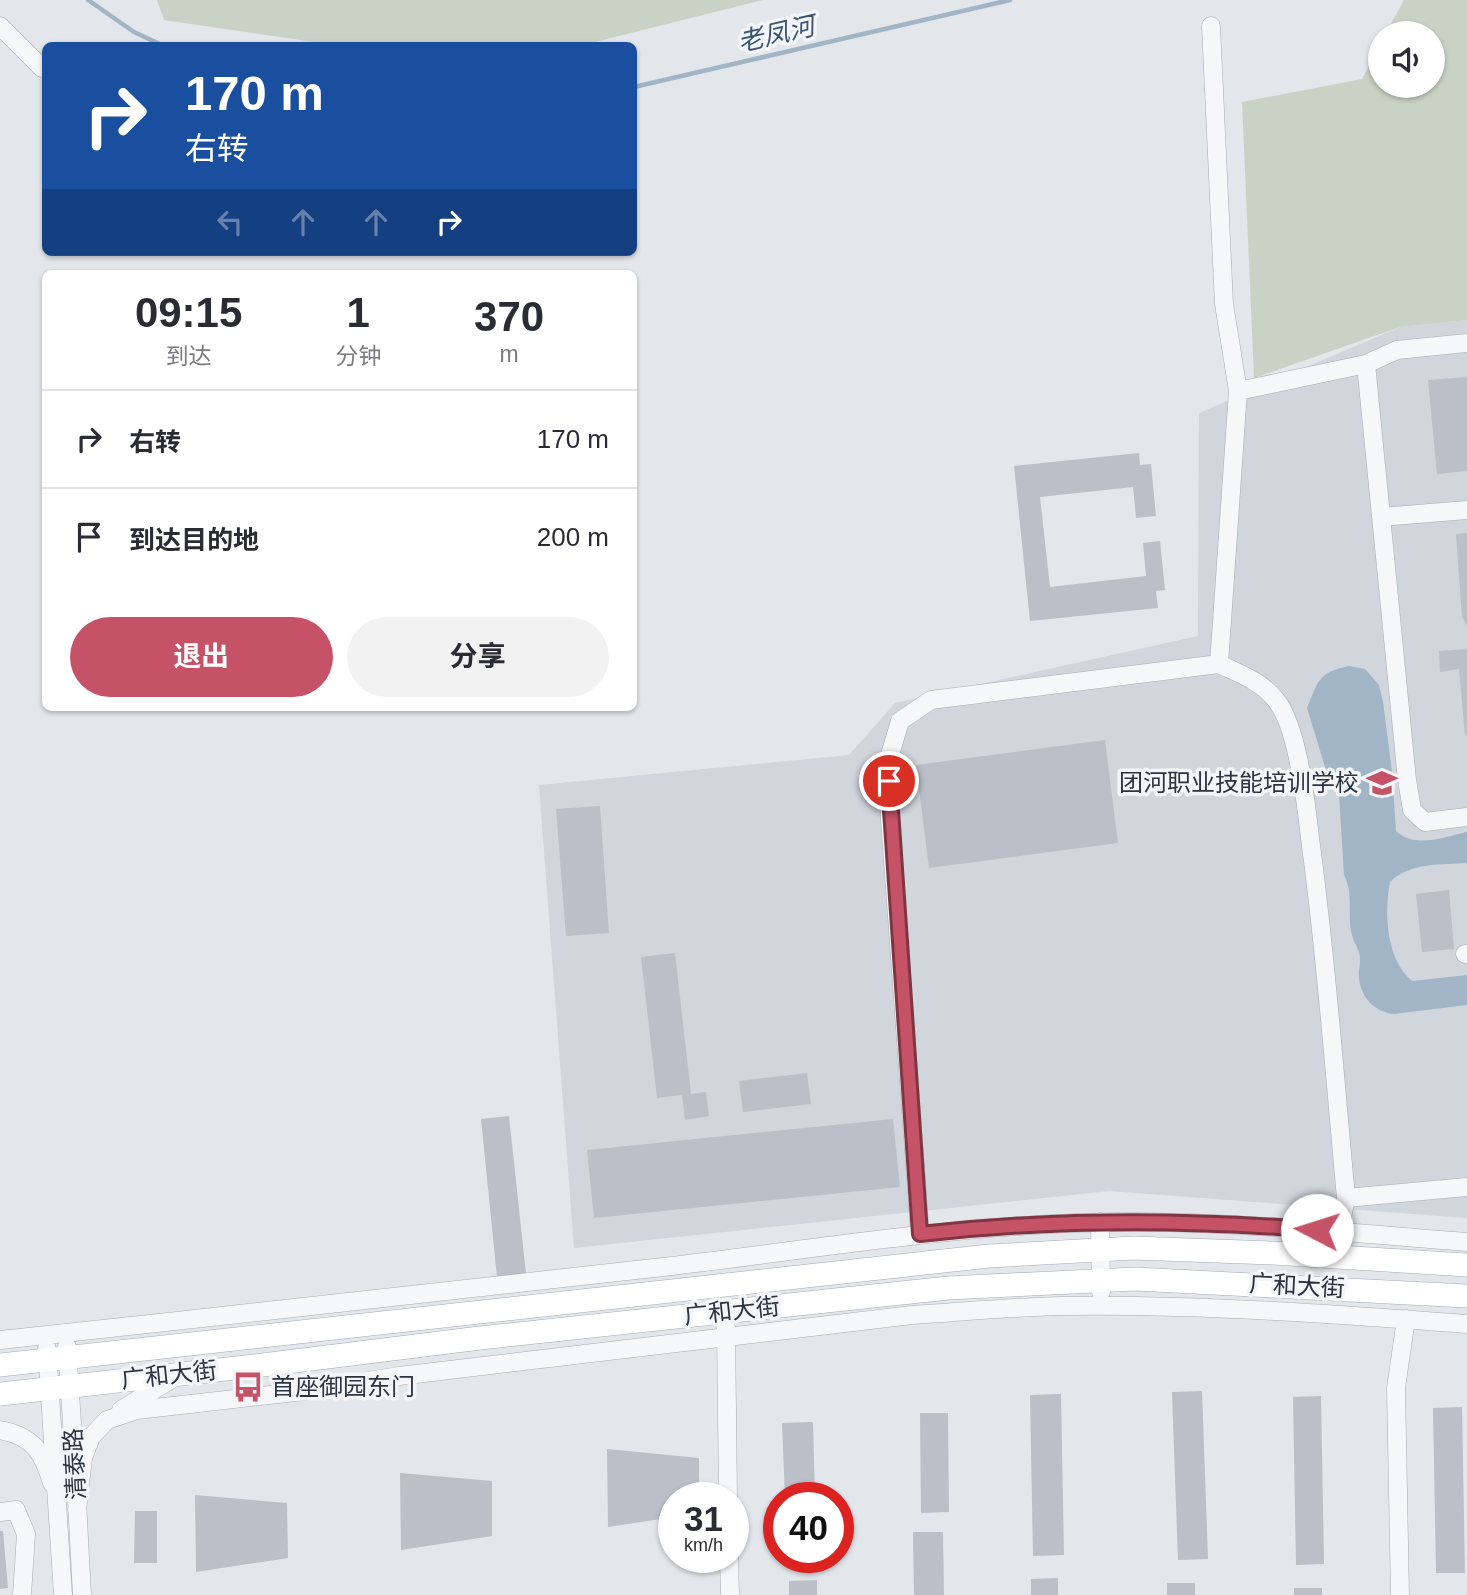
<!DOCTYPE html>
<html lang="zh">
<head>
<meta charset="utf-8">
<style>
	body { margin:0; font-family:Helvetica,"Noto Sans SC",sans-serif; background:#f2f2f3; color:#2b2b33; height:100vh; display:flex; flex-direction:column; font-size:26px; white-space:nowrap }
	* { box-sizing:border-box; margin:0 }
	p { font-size:23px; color:#7c7c81 }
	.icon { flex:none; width:38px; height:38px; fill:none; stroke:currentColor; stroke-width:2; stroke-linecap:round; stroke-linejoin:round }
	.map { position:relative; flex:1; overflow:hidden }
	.panel { position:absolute; left:42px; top:270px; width:595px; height:441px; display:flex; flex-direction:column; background:#fff; border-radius:10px; box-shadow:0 2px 5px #0004 }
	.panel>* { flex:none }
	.top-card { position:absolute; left:42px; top:42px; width:595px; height:214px; border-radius:10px; box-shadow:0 2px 5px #0004; background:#1a4fa0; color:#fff; overflow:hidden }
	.controls { position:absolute; left:1368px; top:21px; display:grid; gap:14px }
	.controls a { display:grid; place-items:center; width:77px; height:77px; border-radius:50%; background:#fff; box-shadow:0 2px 5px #0004; font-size:35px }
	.speed { position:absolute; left:658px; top:1482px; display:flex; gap:14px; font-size:35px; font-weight:700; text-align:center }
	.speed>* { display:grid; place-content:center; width:91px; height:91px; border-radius:50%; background:#fff; box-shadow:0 2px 5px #0004; line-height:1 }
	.speed small { font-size:18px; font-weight:400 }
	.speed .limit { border:10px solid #d22; background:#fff; color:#111 }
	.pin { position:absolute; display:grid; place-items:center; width:60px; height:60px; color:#fff; margin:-30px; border:4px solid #fff; border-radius:50%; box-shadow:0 2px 7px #0007 }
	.me { position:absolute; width:77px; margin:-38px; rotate:275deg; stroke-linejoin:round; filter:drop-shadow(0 0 5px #0008) }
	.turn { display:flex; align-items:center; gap:24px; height:147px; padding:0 28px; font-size:32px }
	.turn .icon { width:91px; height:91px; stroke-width:2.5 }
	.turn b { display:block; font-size:49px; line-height:60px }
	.lanes { display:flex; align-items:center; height:66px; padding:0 28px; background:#0003; justify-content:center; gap:35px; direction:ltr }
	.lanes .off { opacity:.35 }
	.eta { display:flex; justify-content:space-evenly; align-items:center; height:119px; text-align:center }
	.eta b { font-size:42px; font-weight:700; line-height:49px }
	.action { display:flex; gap:14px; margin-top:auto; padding:14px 28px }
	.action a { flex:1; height:80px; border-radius:42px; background:#c55267; color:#fff; font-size:28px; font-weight:700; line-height:80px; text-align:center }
	.action a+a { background:#f2f2f3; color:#2b2b33 }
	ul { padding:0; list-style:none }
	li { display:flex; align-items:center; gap:21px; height:98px; padding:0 28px; border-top:2px solid #e1e1e2 }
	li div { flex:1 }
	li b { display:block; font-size:26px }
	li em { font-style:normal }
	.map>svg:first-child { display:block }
</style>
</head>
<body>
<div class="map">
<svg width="1467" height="1595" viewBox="0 0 1467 1595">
	<rect width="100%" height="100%" fill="#e3e6ea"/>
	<path fill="#d1d5dc" d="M 1467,320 L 1467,1218 L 1109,1191 L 574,1248 L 539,785 L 849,755 L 895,703 L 1198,636 L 1199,413 L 1400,327 Z"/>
	<path fill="#c9d3c5" d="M 157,0 L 763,0 L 579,46 L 335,45 L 164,20 Z
		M 1404,0 L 1467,0 L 1467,320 L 1400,327 L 1254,378 L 1242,102 L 1362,79 L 1381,44 L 1381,86 L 1433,86 L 1433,33 L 1386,33 Z"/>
	<path fill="#a1b5c7" d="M 1349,666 L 1365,669 L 1379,685 L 1383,702 L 1392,772 L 1396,831 C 1415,849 1444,837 1467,832 L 1467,863 C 1441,865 1410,862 1390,882 C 1384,913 1386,959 1412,981 L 1467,975 L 1467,1005 L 1394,1014 C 1374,1012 1361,997 1359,978 C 1358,972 1360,967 1360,961 C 1361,951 1354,944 1352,935 C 1347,914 1354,894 1344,875 L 1339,794 L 1326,770 L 1307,708 C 1318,682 1318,672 1349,666 Z"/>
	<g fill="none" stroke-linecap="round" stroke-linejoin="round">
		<path stroke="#a1b5c7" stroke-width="4.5" d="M 88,0 L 134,32 L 164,46
			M 634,87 L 1010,0"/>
	</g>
	<path fill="#bbbfc7" d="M 1467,377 L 1467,471 L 1437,474 L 1428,380 Z
		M 1139,453 L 1140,465 L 1151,464 L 1156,516 L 1136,518 L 1133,487 L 1040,497 L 1050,587 L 1146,576 L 1143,543 L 1160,541 L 1165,590 L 1156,591 L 1158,608 L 1030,621 L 1014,466 Z
		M 1467,533 L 1467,626 L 1462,617 L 1456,534 Z
		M 1467,649 L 1467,735 L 1465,735 L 1459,669 L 1440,672 L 1439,651 Z
		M 1105,740 L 1118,843 L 929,868 L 916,765 Z
		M 600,806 L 609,933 L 566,936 L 556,809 Z
		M 1449,890 L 1454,949 L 1422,952 L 1416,894 Z
		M 675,953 L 691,1094 L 706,1092 L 709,1116 L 685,1120 L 682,1095 L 657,1098 L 641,957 Z
		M 807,1073 L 811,1104 L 743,1112 L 739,1081 Z
		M 509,1116 L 526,1274 L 497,1277 L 481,1119 Z
		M 893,1119 L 900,1187 L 594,1218 L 587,1150 Z
		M 1202,1391 L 1208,1559 L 1178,1560 L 1172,1392 Z
		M 1061,1394 L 1064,1555 L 1033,1556 L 1030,1395 Z
		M 1321,1396 L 1324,1564 L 1296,1565 L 1293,1397 Z
		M 1462,1407 L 1465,1573 L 1436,1573 L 1433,1408 Z
		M 920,1413 L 948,1413 L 949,1512 L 921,1513 Z
		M 813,1422 L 815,1498 L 785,1498 L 782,1423 Z
		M 607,1449 L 699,1458 L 699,1498 L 674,1498 L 674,1517 L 608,1527 Z
		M 400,1473 L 492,1481 L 492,1536 L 401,1550 Z
		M 195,1495 L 287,1503 L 288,1558 L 196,1572 Z
		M 135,1511 L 157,1511 L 157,1563 L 134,1563 Z
		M 0,1531 L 3,1531 L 8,1588 L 0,1589 Z
		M 913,1532 L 943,1532 L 944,1595 L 914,1595 Z
		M 787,1558 L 817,1558 L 817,1560 L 787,1561 Z
		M 1058,1578 L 1058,1595 L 1031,1595 L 1031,1579 Z
		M 817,1580 L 817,1595 L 789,1595 L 789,1581 Z
		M 1167,1583 L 1195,1583 L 1195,1595 L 1167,1595 Z
		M 1294,1588 L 1322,1588 L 1322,1595 L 1294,1595 Z"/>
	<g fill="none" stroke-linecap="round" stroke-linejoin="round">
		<g stroke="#a8adb4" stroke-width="19">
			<path id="minor" d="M 0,26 L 42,68
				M 1211,26 L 1224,304 L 1238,391 L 1219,664
				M 1467,343 L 1397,350 L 1366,364 L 1407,780 L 1412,810 L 1425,822 L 1467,817
				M 1238,391 L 1366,364
				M 1381,517 L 1467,510
				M 1465,954 L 1467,954
				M 1346,1198 L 1467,1187
				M 1100,1222 L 1101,1292
				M 920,1234 L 889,805 L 889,758 L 900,721 L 931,700 L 1219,664 C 1240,674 1261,681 1276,700 C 1298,727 1306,804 1310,838 C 1326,958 1335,1078 1346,1198 L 1339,1232
				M 726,1327 L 728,1498
				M 0,1340 C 221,1316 442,1293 663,1267 C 800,1251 937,1228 1075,1223 C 1206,1218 1337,1232 1467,1242
				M 67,1347 L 75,1469
				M 47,1349 L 63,1595
				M 121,1410 L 175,1377
				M 0,1430 C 33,1436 43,1452 52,1483
				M 77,1501 L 82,1595
				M 77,1510 L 83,1458 L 91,1437 L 107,1420 L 137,1410 L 314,1390 L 399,1376 L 912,1315 C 962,1312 1012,1307 1062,1306 C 1197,1304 1332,1314 1467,1324
				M 0,1512 L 16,1510 L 26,1534 L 22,1595
				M 729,1558 L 730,1595
				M 1400,1595 L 1396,1388 L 1406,1319"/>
		</g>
		<g stroke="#a3abb5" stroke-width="24">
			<path id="major" d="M 0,1365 L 989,1256 L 1134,1248 L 1273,1253 L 1467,1265
				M 0,1394 L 263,1365 L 480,1338 L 948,1288 L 1135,1279 L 1467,1296"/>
		</g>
		<use href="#minor" stroke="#f6f7f9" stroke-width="18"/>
		<use href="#major" stroke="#fff" stroke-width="23"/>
	</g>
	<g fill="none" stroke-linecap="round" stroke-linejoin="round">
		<g stroke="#803543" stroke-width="18">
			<path id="route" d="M 889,781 L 920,1234 C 1051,1219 1185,1219 1317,1230"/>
		</g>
		<use href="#route" stroke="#c55267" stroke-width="12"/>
	</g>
	<defs>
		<g id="school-bare" transform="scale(2.415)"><path d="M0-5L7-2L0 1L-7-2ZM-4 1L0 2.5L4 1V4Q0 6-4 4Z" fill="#c55267" stroke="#f3f5f8" stroke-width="2.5" paint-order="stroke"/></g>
		<g id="bus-bare" transform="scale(2.415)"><path d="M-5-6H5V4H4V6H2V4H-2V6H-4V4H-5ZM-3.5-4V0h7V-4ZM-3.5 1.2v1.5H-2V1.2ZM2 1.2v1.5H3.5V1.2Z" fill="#c55267" stroke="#f3f5f8" stroke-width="2.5" paint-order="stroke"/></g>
	</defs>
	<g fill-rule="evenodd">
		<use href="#school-bare" x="1382" y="783"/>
		<use href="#bus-bare" x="248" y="1387"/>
	</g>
	<g text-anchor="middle" stroke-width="7" stroke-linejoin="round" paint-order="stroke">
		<g font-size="24" fill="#2c3441" stroke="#f3f5f8" text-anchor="end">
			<text x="1359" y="791">团河职业技能培训学校</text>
			<text x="271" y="1395" text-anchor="start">首座御园东门</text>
		</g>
		<g font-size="24" fill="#2c3441" stroke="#f3f5f8">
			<text transform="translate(1297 1286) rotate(3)" y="8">广和大街</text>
			<text transform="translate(732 1311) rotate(-6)" y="8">广和大街</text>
			<text transform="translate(169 1375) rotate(-6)" y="8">广和大街</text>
			<text transform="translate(75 1464) rotate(-93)" y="8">清泰路</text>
		</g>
		<g font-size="26" font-style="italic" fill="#395472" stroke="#f3f5f8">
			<text transform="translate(776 34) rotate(-13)" y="9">老凤河</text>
		</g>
	</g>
</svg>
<div class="controls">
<a><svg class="icon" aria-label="sound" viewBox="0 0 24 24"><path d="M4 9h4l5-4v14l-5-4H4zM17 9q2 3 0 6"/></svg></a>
</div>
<div class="speed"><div>31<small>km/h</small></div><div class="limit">40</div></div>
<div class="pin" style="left:889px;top:781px;background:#d93025"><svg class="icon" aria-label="arrive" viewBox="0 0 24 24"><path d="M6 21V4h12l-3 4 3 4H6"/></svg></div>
<svg class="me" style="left:1317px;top:1230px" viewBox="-20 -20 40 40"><circle r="19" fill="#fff"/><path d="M0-13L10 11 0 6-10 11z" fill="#c55267"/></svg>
<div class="top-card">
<div class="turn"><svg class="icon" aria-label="right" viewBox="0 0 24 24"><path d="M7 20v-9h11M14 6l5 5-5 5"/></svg><div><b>170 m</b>右转</div></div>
<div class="lanes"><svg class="icon off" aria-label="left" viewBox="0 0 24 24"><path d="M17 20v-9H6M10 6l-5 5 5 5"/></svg><svg class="icon off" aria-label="ahead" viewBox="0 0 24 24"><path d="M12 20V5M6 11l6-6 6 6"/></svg><svg class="icon off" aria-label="ahead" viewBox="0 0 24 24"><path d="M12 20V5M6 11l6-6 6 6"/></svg><svg class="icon" aria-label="right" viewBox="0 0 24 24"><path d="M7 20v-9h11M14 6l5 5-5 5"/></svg></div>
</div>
<section class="panel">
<div class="eta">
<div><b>09:15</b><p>到达</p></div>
<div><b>1</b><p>分钟</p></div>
<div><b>370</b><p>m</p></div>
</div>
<ul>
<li><svg class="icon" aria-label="right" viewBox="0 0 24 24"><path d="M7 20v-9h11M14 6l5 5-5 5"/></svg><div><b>右转</b></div><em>170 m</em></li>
<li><svg class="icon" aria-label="arrive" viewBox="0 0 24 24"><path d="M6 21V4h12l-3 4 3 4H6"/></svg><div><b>到达目的地</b></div><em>200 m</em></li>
</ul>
<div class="action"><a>退出</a><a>分享</a></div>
</section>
</div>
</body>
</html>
